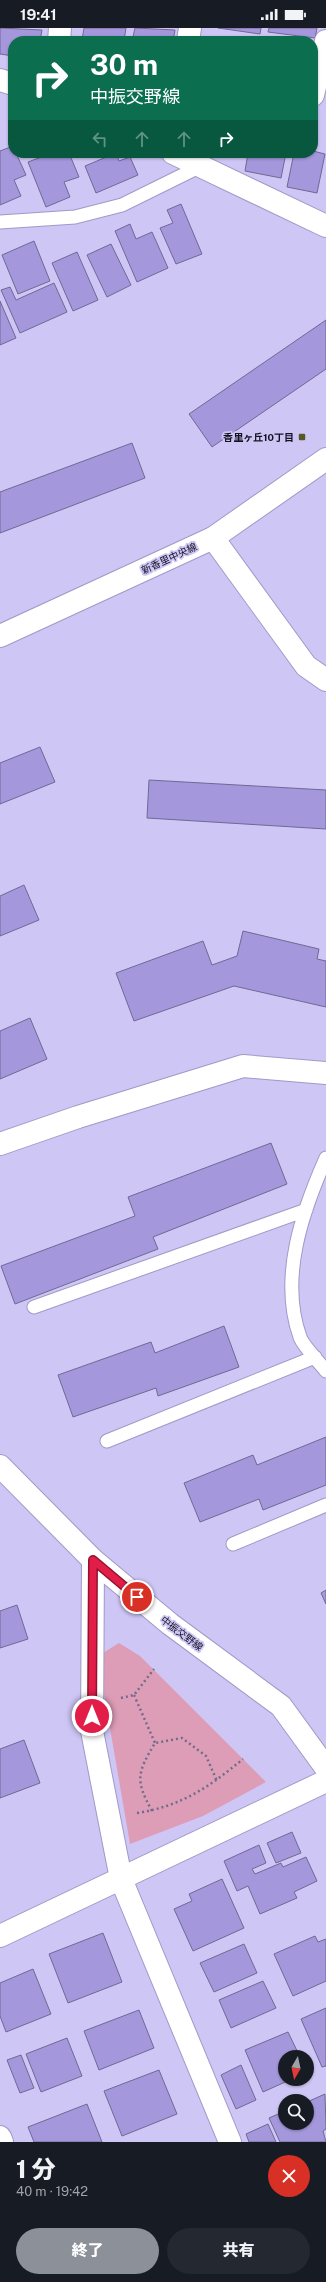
<!DOCTYPE html>
<html lang="ja">
<head>
<meta charset="utf-8">
<style>
	body { margin:0; font-family:"Public Sans","Noto Sans JP",sans-serif; background:#242831; color:#f1f3f6; height:100vh; display:flex; flex-direction:column; font-size:15px; white-space:nowrap }
	* { box-sizing:border-box; margin:0 }
	p { font-size:13px; color:#9ea1a6 }
	.icon { flex:none; width:22px; height:22px; fill:none; stroke:currentColor; stroke-width:2; stroke-linecap:round; stroke-linejoin:round }
	.map { position:relative; height:2114px; overflow:hidden }
	.details { display:flex; flex-direction:column; background:#171b24; flex:1 }
	.details>* { flex:none }
	.top-card { position:absolute; left:8px; top:8px; width:310px; height:122px; border-radius:16px; box-shadow:0 1px 3px #0004; background:#0b6e4f; color:#fff; overflow:hidden }
	.needle { width:26px; rotate:189deg }
	.buttons { position:absolute; left:278px; top:2022px; display:grid; gap:8px }
	.buttons a { display:grid; place-items:center; width:36px; height:36px; border-radius:50%; background:#171b24; box-shadow:0 1px 3px #0004; font-size:20px }
	.pin { position:absolute; display:grid; place-items:center; width:34px; height:34px; color:#fff; margin:-17px; border:2px solid #fff; border-radius:50%; box-shadow:0 1px 4px #0007 }
	.me { position:absolute; width:44px; margin:-22px; rotate:0deg; stroke-linejoin:round; filter:drop-shadow(0 0 3px #0008) }
	.turn { display:flex; align-items:center; gap:14px; height:84px; padding:0 16px; font-size:18px }
	.turn .icon { width:52px; height:52px; stroke-width:2.5 }
	.turn b { display:block; font-size:28px; line-height:34px }
	.lanes { display:flex; align-items:center; height:38px; padding:0 16px; background:#0003; justify-content:center; gap:20px; direction:ltr }
	.lanes .off { opacity:.35 }
	.round { display:grid; place-items:center; flex:none; width:42px; height:42px; border-radius:21px; background:#242831 }
	.head { display:flex; align-items:center; justify-content:space-between; height:68px; padding:0 16px }
	h1 { font-size:24px; font-weight:800; line-height:30px }
	.action { display:flex; gap:8px; margin-top:auto; padding:8px 16px }
	.action a { flex:1; height:46px; border-radius:24px; background:#8c9099; color:#fff; font-size:16px; font-weight:800; line-height:46px; text-align:center }
	.action a+a { background:#242831; color:#f1f3f6 }
	.status { display:flex; justify-content:space-between; align-items:center; height:28px; padding:0 20px; background:#171b24; direction:ltr }
	.status svg { height:11px; fill:currentColor }
	.map>svg:first-child { display:block }
</style>
</head>
<body>
<div class="status"><b>19:41</b><svg viewBox="0 0 49 12"><path d="M0 12V9h3v3zM5 12V6h3v6zM10 12V3h3v9zM15 12V0h3v12zM26 1h20v11H26zM47 4h2v5h-2z"/></svg></div>
<div class="map">
<svg width="326" height="2114" viewBox="0 0 326 2114">
	<rect width="100%" height="100%" fill="#cec6f5"/>
	<path fill="#dd9db7" d="M 119,1615 L 140,1628 L 266,1754 L 203,1788 L 130,1816 L 101,1648 L 103,1625 Z"/>
	<path fill="#a497db" stroke="#706993" d="M 0,0 L 42,2 L 40,13 L 13,13 L 13,28 L 0,26 Z
		M 84,0 L 126,0 L 124,13 L 82,12 Z
		M 135,0 L 175,2 L 173,13 L 132,13 Z
		M 218,0 L 261,0 L 260,6 Z
		M 269,0 L 317,0 L 315,10 L 268,4 Z
		M 13,118 L 13,125 L 16,125 L 26,147 L 14,152 L 21,168 L 0,177 L 0,123 Z
		M 313,123 L 325,126 L 317,165 L 287,159 L 294,125 L 313,125 Z
		M 52,125 L 69,125 L 79,149 L 64,154 L 70,169 L 46,179 L 28,134 Z
		M 116,125 L 119,133 L 130,129 L 138,147 L 96,165 L 85,138 Z
		M 248,125 L 286,125 L 281,150 L 245,143 Z
		M 181,176 L 202,226 L 176,236 L 160,200 L 173,195 L 167,182 Z
		M 130,196 L 136,211 L 152,204 L 168,240 L 137,254 L 115,203 Z
		M 34,213 L 50,253 L 18,266 L 2,227 Z
		M 111,216 L 131,257 L 107,269 L 87,227 Z
		M 77,224 L 98,272 L 73,283 L 52,235 Z
		M 54,255 L 67,284 L 20,305 L 1,262 L 10,259 L 16,272 Z
		M 0,273 L 16,310 L 0,317 Z
		M 326,292 L 326,341 L 212,419 L 189,386 Z
		M 132,415 L 145,450 L 0,505 L 0,464 Z
		M 40,719 L 55,754 L 0,776 L 0,735 Z
		M 149,752 L 326,762 L 326,801 L 147,790 Z
		M 24,857 L 39,892 L 0,908 L 0,868 Z
		M 243,903 L 319,921 L 317,931 L 326,933 L 326,979 L 234,958 L 134,993 L 116,945 L 203,913 L 212,937 L 237,928 Z
		M 30,990 L 47,1031 L 0,1051 L 0,1003 Z
		M 271,1115 L 287,1156 L 153,1209 L 158,1221 L 15,1276 L 1,1238 L 135,1188 L 128,1169 Z
		M 224,1298 L 239,1339 L 158,1368 L 156,1360 L 73,1389 L 58,1347 L 151,1314 L 155,1325 Z
		M 326,1409 L 326,1457 L 263,1482 L 259,1471 L 200,1494 L 184,1455 L 253,1427 L 257,1437 Z
		M 326,1562 L 326,1576 L 321,1565 Z
		M 17,1577 L 28,1611 L 0,1620 L 0,1583 Z
		M 24,1712 L 40,1755 L 0,1770 L 0,1721 Z
		M 292,1804 L 301,1825 L 276,1835 L 267,1815 Z
		M 259,1817 L 266,1835 L 252,1841 L 255,1846 L 281,1835 L 283,1839 L 306,1829 L 317,1853 L 294,1864 L 297,1870 L 260,1886 L 248,1858 L 237,1863 L 224,1833 Z
		M 222,1851 L 244,1900 L 193,1923 L 174,1881 L 192,1873 L 189,1866 Z
		M 103,1905 L 122,1954 L 68,1975 L 49,1926 Z
		M 315,1908 L 318,1914 L 326,1911 L 326,1953 L 293,1968 L 274,1926 Z
		M 244,1916 L 257,1945 L 214,1964 L 200,1935 Z
		M 33,1941 L 51,1986 L 6,2004 L 0,1988 L 0,1955 Z
		M 263,1953 L 276,1980 L 231,2000 L 219,1972 Z
		M 326,1980 L 326,2038 L 322,2039 L 301,1991 Z
		M 139,1982 L 154,2020 L 99,2042 L 84,2003 Z
		M 288,2004 L 300,2029 L 285,2029 L 285,2051 L 292,2051 L 263,2064 L 245,2022 Z
		M 67,2010 L 82,2048 L 41,2064 L 26,2026 Z
		M 21,2027 L 34,2060 L 20,2065 L 7,2032 Z
		M 241,2037 L 256,2072 L 236,2081 L 221,2047 Z
		M 159,2042 L 177,2086 L 122,2108 L 104,2063 Z
		M 325,2066 L 326,2101 L 323,2103 L 326,2114 L 280,2114 L 269,2090 L 285,2083 L 285,2095 L 307,2095 L 307,2074 Z
		M 87,2076 L 102,2114 L 34,2114 L 28,2099 Z
		M 268,2096 L 276,2114 L 249,2114 L 246,2106 Z"/>
	<g fill="none" stroke-linecap="round" stroke-linejoin="round">
		<g stroke="#a199c6" stroke-width="15">
			<path id="lane" d="M 0,194 L 75,189 L 122,177 L 201,138
				M 326,1130 C 302,1184 279,1250 300,1309 C 303,1318 319,1334 326,1343
				M 34,1279 L 306,1182
				M 107,1413 L 315,1329
				M 233,1516 L 326,1477"/>
		</g>
		<g stroke="#a199c6" stroke-width="24">
			<path id="street" d="M 59,13 L 60,0
				M 188,13 L 190,0
				M 0,52 L 13,56
				M 313,67 L 326,13
				M 173,125 L 326,198
				M 213,510 L 306,638 L 326,652
				M 0,1116 L 78,1089 L 243,1038 L 326,1045
				M 93,1532 L 92,1703 L 121,1851 L 230,2114
				M 0,1908 L 326,1753
				M 0,2109 L 2,2114"/>
		</g>
		<g stroke="#a199c6" stroke-width="24">
			<path id="secondary" d="M 0,608 L 213,510 L 326,431
				M 0,1438 L 93,1532 L 170,1596 L 281,1678 L 326,1740"/>
		</g>
		<path stroke="#716c8b" stroke-width="2.5" stroke-dasharray="2 3" stroke-linecap="butt" d="M 134,1667 L 155,1715
			M 121,1670 L 134,1667 L 154,1641
			M 152,1783 C 135,1752 137,1745 155,1715 L 182,1710 L 206,1728 L 217,1753
			M 137,1785 C 182,1778 209,1759 243,1731"/>
		<use href="#lane" stroke="#fff" stroke-width="13"/>
		<use href="#street" stroke="#fff" stroke-width="22"/>
		<use href="#secondary" stroke="#fff" stroke-width="22"/>
	</g>
	<g fill="none" stroke-linecap="round" stroke-linejoin="round">
		<g stroke="#92132f" stroke-width="10">
			<path id="route" d="M 92,1688 L 93,1532 L 137,1569"/>
		</g>
		<use href="#route" stroke="#e11d48" stroke-width="7"/>
	</g>
	<rect fill="#565927" stroke="#cec6f5" stroke-width="1.5" x="298" y="405" width="8" height="8" rx="2"/>
	<g text-anchor="middle" stroke-width="3.5" stroke-linejoin="round" paint-order="stroke">
		<g font-size="10" font-weight="bold" fill="#141121" stroke="#cec6f5" text-anchor="end">
			<text x="294" y="413">香里ヶ丘10丁目</text>
		</g>
		<g font-size="10" fill="#141121" stroke="#cec6f5">
			<text transform="translate(169 530) rotate(-25)" y="4">新香里中央線</text>
			<text transform="translate(182 1605) rotate(37)" y="4">中振交野線</text>
		</g>
	</g>
</svg>
<div class="buttons">
<a><svg class="needle" viewBox="-14 -14 28 28"><path d="M0-13l5 13h-10z" fill="#e53935"/><path d="M0 13l5-13h-10z" fill="#9ea1a6"/></svg></a>
<a><svg class="icon" aria-label="search" viewBox="0 0 24 24"><circle cx="10" cy="10" r="6"/><path d="M15 15l6 6"/></svg></a>
</div>
<div class="pin" style="left:137px;top:1569px;background:#d93025"><svg class="icon" aria-label="arrive" viewBox="0 0 24 24"><path d="M6 21V4h12l-3 4 3 4H6"/></svg></div>
<svg class="me" style="left:92px;top:1688px" viewBox="-20 -20 40 40"><circle r="17" fill="#e11d48" stroke="#fff" stroke-width="3"/><path d="M0-11L8 9 0 5-8 9z" fill="#fff"/></svg>
<div class="top-card">
<div class="turn"><svg class="icon" aria-label="right" viewBox="0 0 24 24"><path d="M7 20v-9h11M14 6l5 5-5 5"/></svg><div><b>30 m</b>中振交野線</div></div>
<div class="lanes"><svg class="icon off" aria-label="left" viewBox="0 0 24 24"><path d="M17 20v-9H6M10 6l-5 5 5 5"/></svg><svg class="icon off" aria-label="ahead" viewBox="0 0 24 24"><path d="M12 20V5M6 11l6-6 6 6"/></svg><svg class="icon off" aria-label="ahead" viewBox="0 0 24 24"><path d="M12 20V5M6 11l6-6 6 6"/></svg><svg class="icon" aria-label="right" viewBox="0 0 24 24"><path d="M7 20v-9h11M14 6l5 5-5 5"/></svg></div>
</div>
</div>
<section class="details">
<div class="head"><div><h1>1 分</h1><p>40 m · 19:42</p></div><a class="round" style="background:#d93025;color:#fff"><svg class="icon" aria-label="close" viewBox="0 0 24 24"><path d="M6 6l12 12M18 6L6 18"/></svg></a></div>
<div class="action"><a>終了</a><a>共有</a></div>
</section>
</body>
</html>
